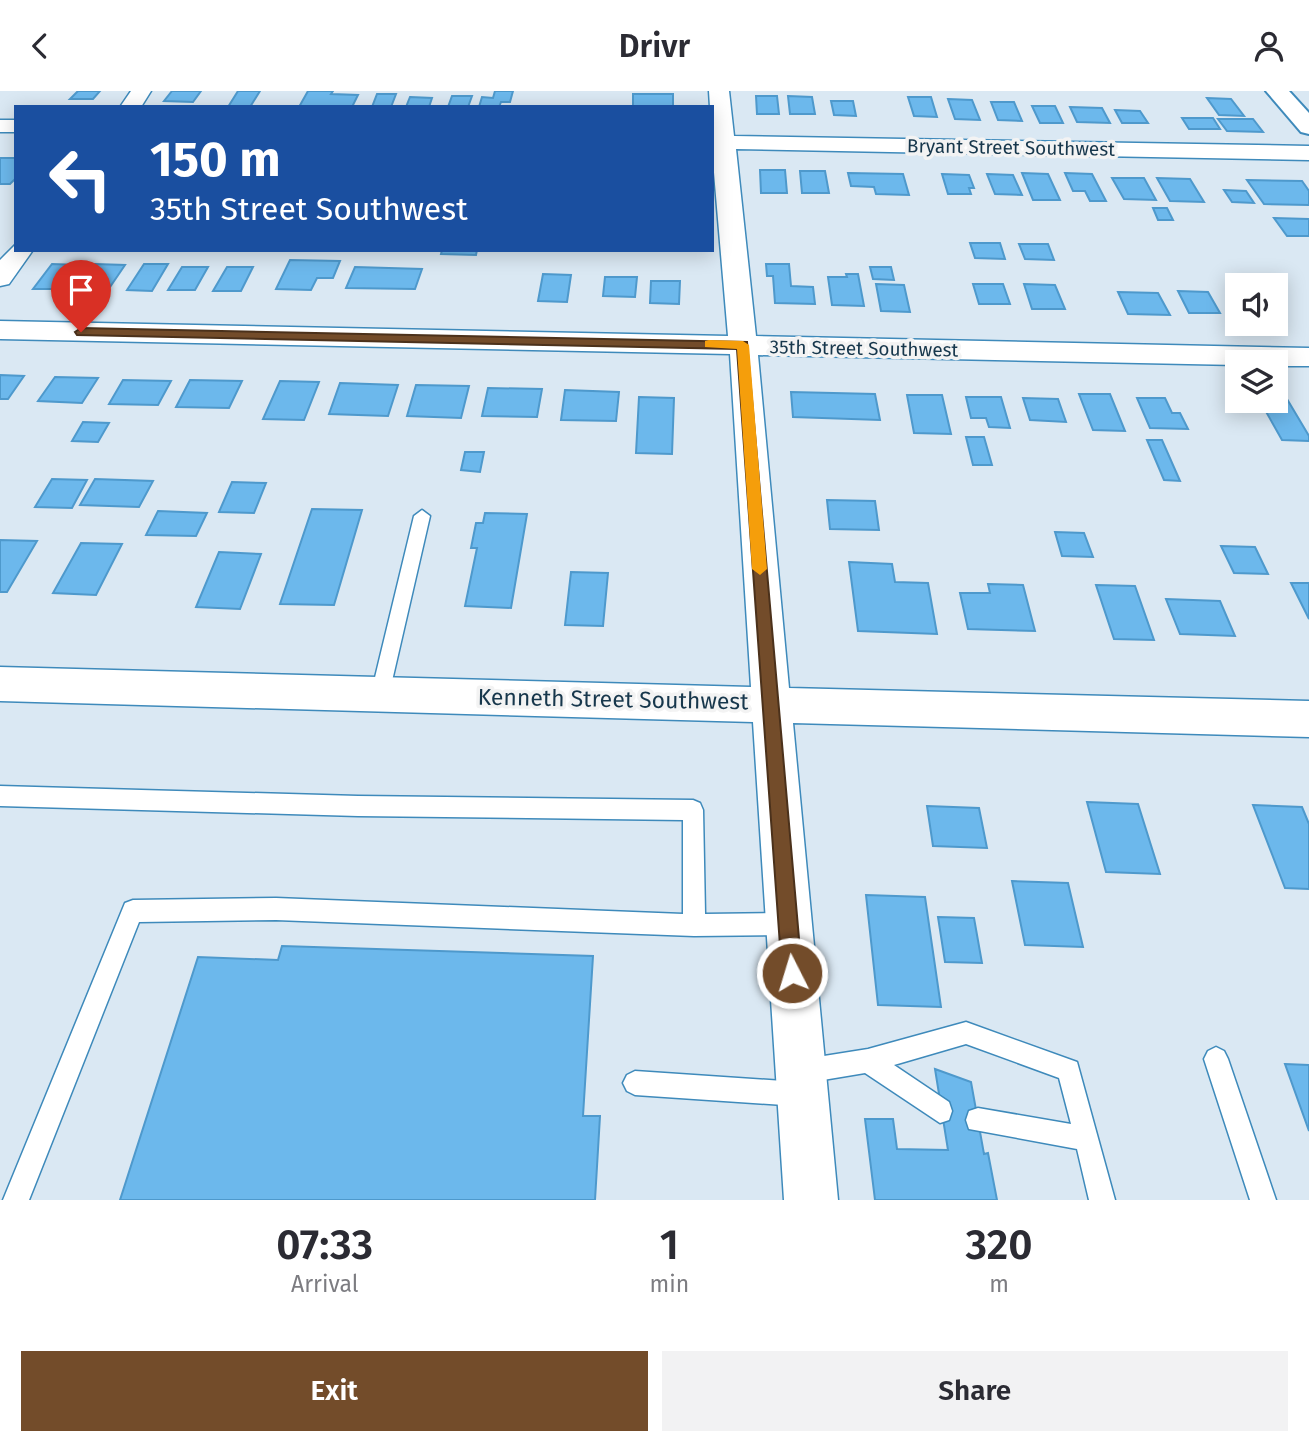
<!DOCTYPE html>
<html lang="en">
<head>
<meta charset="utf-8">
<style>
	body { margin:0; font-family:"Fira Sans",sans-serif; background:#f2f2f3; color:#2b2b33; height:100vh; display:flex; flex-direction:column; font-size:26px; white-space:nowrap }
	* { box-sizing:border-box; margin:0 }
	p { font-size:23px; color:#7c7c81 }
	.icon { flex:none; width:38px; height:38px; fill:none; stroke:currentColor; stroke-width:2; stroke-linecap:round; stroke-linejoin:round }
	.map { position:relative; height:1109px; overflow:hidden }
	.side { display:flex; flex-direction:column; background:#fff; flex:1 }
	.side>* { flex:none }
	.banner { position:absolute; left:14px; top:14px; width:700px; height:147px; border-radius:0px; box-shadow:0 4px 18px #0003; background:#1a4fa0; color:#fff; overflow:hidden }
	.controls { position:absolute; left:1225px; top:182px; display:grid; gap:14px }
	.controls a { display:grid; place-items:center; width:63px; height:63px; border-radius:0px; background:#fff; box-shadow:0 4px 18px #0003; font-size:35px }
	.pin { position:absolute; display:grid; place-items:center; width:60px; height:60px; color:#fff; margin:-72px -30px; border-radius:50% 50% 50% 0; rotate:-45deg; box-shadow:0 0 7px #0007 }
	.pin .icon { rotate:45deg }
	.me { position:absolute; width:77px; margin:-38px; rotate:355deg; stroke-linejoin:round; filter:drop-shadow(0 0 5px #0008) }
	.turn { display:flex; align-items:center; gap:24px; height:147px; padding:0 21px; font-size:32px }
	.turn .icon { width:91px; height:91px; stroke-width:2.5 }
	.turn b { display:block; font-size:49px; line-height:60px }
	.eta { display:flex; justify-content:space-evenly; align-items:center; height:119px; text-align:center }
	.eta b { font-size:42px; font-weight:600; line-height:49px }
	.action { display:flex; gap:14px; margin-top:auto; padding:14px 21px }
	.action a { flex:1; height:80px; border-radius:0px; background:#734c2a; color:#fff; font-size:28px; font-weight:600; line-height:80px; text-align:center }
	.action a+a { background:#f2f2f3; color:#2b2b33 }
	header { display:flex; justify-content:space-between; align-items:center; height:91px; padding:0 21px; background:#fff; font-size:32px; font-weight:600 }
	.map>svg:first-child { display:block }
</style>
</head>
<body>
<header><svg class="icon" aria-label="back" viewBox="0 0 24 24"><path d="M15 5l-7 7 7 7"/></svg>Drivr<svg class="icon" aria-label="person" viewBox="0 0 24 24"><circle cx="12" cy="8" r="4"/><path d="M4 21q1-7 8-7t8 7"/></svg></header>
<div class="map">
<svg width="1309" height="1109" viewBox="0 0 1309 1109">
	<rect width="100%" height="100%" fill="#dae8f3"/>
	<path fill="#6cb8ec" stroke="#4e99cc" stroke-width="2" d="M 78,0 L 100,0 L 93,8 L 70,8 Z
		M 172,0 L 201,0 L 193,11 L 164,10 Z
		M 238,0 L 260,0 L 250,16 L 228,16 Z
		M 308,0 L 333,0 L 331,3 L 358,4 L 352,16 L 299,16 Z
		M 495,0 L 513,0 L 510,11 L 501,11 L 499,16 L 479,16 L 482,6 L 493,7 Z
		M 377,3 L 396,3 L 391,16 L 372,16 Z
		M 633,3 L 673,3 L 673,15 L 633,15 Z
		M 452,5 L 472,5 L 468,16 L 448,16 Z
		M 756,5 L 777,5 L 779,23 L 757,23 Z
		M 788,5 L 812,6 L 815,23 L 790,23 Z
		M 410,6 L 432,7 L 429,16 L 406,16 Z
		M 908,6 L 931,6 L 937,26 L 914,25 Z
		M 1207,7 L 1231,8 L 1244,25 L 1219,24 Z
		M 948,8 L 972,9 L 980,29 L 955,28 Z
		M 831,10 L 853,10 L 856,25 L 834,24 Z
		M 991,11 L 1014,11 L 1022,30 L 998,29 Z
		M 1032,15 L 1055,15 L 1063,32 L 1040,32 Z
		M 1070,16 L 1102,17 L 1110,32 L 1077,31 Z
		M 1115,19 L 1140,20 L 1148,32 L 1122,32 Z
		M 1182,27 L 1213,27 L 1220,38 L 1189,38 Z
		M 1218,28 L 1253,28 L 1263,41 L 1227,40 Z
		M 0,67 L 16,67 L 16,87 L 10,93 L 0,93 Z
		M 760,79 L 785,79 L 787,102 L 761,102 Z
		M 800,80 L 825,80 L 829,102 L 802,102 Z
		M 848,82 L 903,83 L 909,104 L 876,103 L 874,96 L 851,95 Z
		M 1022,82 L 1048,83 L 1060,109 L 1033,109 Z
		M 1065,82 L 1092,83 L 1106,110 L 1090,110 L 1085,100 L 1073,100 Z
		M 942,83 L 969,84 L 974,97 L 969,97 L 971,103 L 948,103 Z
		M 987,83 L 1013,84 L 1022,104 L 995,103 Z
		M 1112,87 L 1144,87 L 1156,109 L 1124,108 Z
		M 1157,87 L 1190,88 L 1204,111 L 1170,110 Z
		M 1247,89 L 1302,90 L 1309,100 L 1309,114 L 1264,113 Z
		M 1224,99 L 1246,100 L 1254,112 L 1232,111 Z
		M 1153,117 L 1167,117 L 1173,129 L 1158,129 Z
		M 1274,127 L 1309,128 L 1309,145 L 1287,145 Z
		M 970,152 L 1000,152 L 1005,168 L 975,167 Z
		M 1019,153 L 1048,153 L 1054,169 L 1025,168 Z
		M 442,159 L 477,159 L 476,164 L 441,163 Z
		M 290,169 L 340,170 L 333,187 L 317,187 L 311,199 L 276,198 Z
		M 52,173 L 79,174 L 61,198 L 33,198 Z
		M 95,173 L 125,174 L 108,199 L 77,198 Z
		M 144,173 L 168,173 L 152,200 L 127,199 Z
		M 766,173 L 789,173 L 791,195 L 813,196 L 815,213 L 775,212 L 773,185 L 767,185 Z
		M 182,176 L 208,176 L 195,199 L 168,199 Z
		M 227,176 L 253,176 L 241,200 L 213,200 Z
		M 355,176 L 422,178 L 415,198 L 346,197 Z
		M 870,176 L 891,176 L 894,189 L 873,188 Z
		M 543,183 L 571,184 L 567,211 L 538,210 Z
		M 846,183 L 858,183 L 864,215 L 832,214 L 828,186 L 847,186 Z
		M 605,186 L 637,186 L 635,206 L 603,205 Z
		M 651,190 L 680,190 L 679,213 L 650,212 Z
		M 876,193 L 904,194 L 910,221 L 881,220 Z
		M 973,193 L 1003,193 L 1010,213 L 979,213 Z
		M 1024,193 L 1055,194 L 1065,218 L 1032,218 Z
		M 1178,200 L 1208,201 L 1220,222 L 1189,222 Z
		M 1118,201 L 1158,202 L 1170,224 L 1128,223 Z
		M 0,284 L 24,285 L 8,308 L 0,308 Z
		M 55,286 L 98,287 L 82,312 L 38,310 Z
		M 123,289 L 171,290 L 158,314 L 109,313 Z
		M 190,289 L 242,290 L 229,317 L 176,316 Z
		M 280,290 L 319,291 L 304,329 L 263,328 Z
		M 340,292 L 398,294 L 388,325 L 329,323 Z
		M 416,294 L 469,295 L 461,327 L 407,325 Z
		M 488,297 L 542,298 L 537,326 L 482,325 Z
		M 565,299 L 619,301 L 616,330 L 561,329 Z
		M 791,301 L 875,303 L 880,329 L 793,326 Z
		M 1079,303 L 1110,303 L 1125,340 L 1093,339 Z
		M 907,304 L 942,304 L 951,343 L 914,342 Z
		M 639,306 L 674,307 L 672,363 L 636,362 Z
		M 966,306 L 1001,306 L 1010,337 L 989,336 L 986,327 L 971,327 Z
		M 1023,307 L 1058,308 L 1066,331 L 1030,329 Z
		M 1137,307 L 1165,307 L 1172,322 L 1180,322 L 1188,338 L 1150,337 Z
		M 1287,308 L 1309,345 L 1309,350 L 1282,349 L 1260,310 Z
		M 83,331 L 109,332 L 98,351 L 72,350 Z
		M 966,346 L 984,346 L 992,374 L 973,374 Z
		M 1147,349 L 1162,349 L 1180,390 L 1164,389 Z
		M 465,361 L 484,361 L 480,381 L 461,379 Z
		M 52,388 L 87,389 L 72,417 L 35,416 Z
		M 95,388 L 153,390 L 139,416 L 80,414 Z
		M 232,391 L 266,392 L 254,422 L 219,421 Z
		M 827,409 L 875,410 L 879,439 L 830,438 Z
		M 312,418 L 362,419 L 334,514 L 280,513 Z
		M 158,420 L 207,422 L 196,445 L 146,444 Z
		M 485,422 L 527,423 L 511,517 L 465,515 L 477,457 L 471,457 L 476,432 L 483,432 Z
		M 1055,441 L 1084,442 L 1093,466 L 1062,465 Z
		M 0,449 L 37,450 L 7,501 L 0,501 Z
		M 81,452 L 122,453 L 96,504 L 53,502 Z
		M 1221,455 L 1255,456 L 1268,483 L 1234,482 Z
		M 219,461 L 261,463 L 240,518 L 196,516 Z
		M 849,471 L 892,473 L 895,491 L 928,492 L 937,543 L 858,540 Z
		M 571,481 L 608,482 L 603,535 L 565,534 Z
		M 1291,492 L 1309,492 L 1309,528 Z
		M 988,493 L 1023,494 L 1035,540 L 968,538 L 960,502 L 990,502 Z
		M 1096,494 L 1135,495 L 1154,549 L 1114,548 Z
		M 1166,508 L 1220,510 L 1235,545 L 1180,543 Z
		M 1087,711 L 1138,713 L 1160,783 L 1106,781 Z
		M 1253,714 L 1302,716 L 1309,733 L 1309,798 L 1285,797 Z
		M 927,715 L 979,717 L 987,757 L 933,755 Z
		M 1012,790 L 1068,792 L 1083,856 L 1025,854 Z
		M 866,804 L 925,806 L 941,916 L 878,914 Z
		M 938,826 L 974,827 L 982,872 L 945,871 Z
		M 282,855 L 593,865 L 583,1025 L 600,1025 L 595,1109 L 120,1109 L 198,866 L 278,869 Z
		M 1285,973 L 1309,974 L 1309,1040 Z
		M 935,978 L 971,991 L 984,1063 L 988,1062 L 997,1109 L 875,1109 L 865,1028 L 893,1028 L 897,1058 L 948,1059 Z"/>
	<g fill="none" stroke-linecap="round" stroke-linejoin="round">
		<g stroke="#3e8abb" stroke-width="3">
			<path id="service" d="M 422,419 L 430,425 L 389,603 L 386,609 L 380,611 L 374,609 L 371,603 L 414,425 Z
				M 0,695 L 358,705 L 693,709 L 700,712 L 703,719 L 705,823 L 788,822 L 796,825 L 799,833 L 796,841 L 788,844 L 694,845 L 276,829 L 139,831 L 29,1109 L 3,1109 L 125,812 L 133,809 L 276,807 L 683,823 L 683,729 L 358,725 L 0,715 Z
				M 966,931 L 1077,971 L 1115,1109 L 1089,1109 L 1077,1058 L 969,1038 L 966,1029 L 969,1020 L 978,1017 L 1071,1033 L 1059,987 L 966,953 L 894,974 L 949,1011 L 952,1020 L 949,1029 L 940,1032 L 865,982 L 805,992 L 797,988 L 793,980 L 797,972 L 805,968 L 868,958 Z
				M 1216,956 L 1224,960 L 1228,968 L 1276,1109 L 1250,1109 L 1204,968 L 1208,960 Z
				M 635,980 L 798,991 L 806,995 L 810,1003 L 806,1011 L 798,1015 L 635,1004 L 627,1000 L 623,992 L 627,984 Z"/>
		</g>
		<g stroke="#3e8abb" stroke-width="3">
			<path id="minor" d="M 131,0 L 151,0 L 141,16 L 120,16 Z
				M 709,0 L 729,0 L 734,45 L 1309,55 L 1309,69 L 736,58 L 756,245 L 1309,257 L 1309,275 L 1276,275 L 1276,271 L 1237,271 L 1237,274 L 758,264 L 789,597 L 1309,610 L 1309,646 L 793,632 L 838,1109 L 784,1109 L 753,631 L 0,610 L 0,576 L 751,596 L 730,263 L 0,248 L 0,230 L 728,245 L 712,58 L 712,16 L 710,16 Z
				M 0,29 L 16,29 L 16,41 L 0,41 Z
				M 16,153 L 16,159 L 33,159 L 9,193 L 0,195 L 0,169 Z"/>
		</g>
		<g stroke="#3e8abb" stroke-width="4">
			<path id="secondary" d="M 1266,0 L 1289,0 L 1309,22 L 1309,43 L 1301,41 Z"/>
		</g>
		<use href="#service" fill="#fff" fill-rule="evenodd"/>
		<use href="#minor" fill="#fff" fill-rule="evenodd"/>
		<use href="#secondary" fill="#fff" fill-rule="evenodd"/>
	</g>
	<path fill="#734c2a" stroke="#4b311b" stroke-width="2" d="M 81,237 L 747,251 L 802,882 L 800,889 L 792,892 L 785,889 L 782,882 L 737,258 L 77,244 L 75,241 Z"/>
	<path fill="#f59e0b" d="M 709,249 L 743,250 L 749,254 L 767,478 L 760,484 L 752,478 L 737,258 L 705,256 L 705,250 Z"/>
	<g text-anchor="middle" stroke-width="7" stroke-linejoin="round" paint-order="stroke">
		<g font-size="19" fill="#17374c" stroke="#f3f3f3">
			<text transform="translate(1011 56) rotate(1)" y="7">Bryant Street Southwest</text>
			<text transform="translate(864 257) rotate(1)" y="7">35th Street Southwest</text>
		</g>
		<g font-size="23" fill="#17374c" stroke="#f3f3f3">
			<text transform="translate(613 608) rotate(1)" y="8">Kenneth Street Southwest</text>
		</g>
	</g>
</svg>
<div class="controls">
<a><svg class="icon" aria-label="sound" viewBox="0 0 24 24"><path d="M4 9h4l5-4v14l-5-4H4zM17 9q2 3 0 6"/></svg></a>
<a><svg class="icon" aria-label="layers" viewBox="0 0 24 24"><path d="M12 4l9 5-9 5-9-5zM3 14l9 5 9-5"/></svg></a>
</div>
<div class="pin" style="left:81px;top:241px;background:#d93025"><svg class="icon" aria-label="arrive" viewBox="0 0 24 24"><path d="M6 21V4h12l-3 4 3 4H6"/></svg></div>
<svg class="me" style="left:792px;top:882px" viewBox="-20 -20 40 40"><circle r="17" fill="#734c2a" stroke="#fff" stroke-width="3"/><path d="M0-11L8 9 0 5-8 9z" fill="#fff"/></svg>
<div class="banner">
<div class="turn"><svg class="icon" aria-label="left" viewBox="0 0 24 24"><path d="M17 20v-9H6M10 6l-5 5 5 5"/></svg><div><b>150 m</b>35th Street Southwest</div></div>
</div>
</div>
<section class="side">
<div class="eta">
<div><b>07:33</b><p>Arrival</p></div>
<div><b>1</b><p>min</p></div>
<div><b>320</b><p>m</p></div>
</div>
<div class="action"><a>Exit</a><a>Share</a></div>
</section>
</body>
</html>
